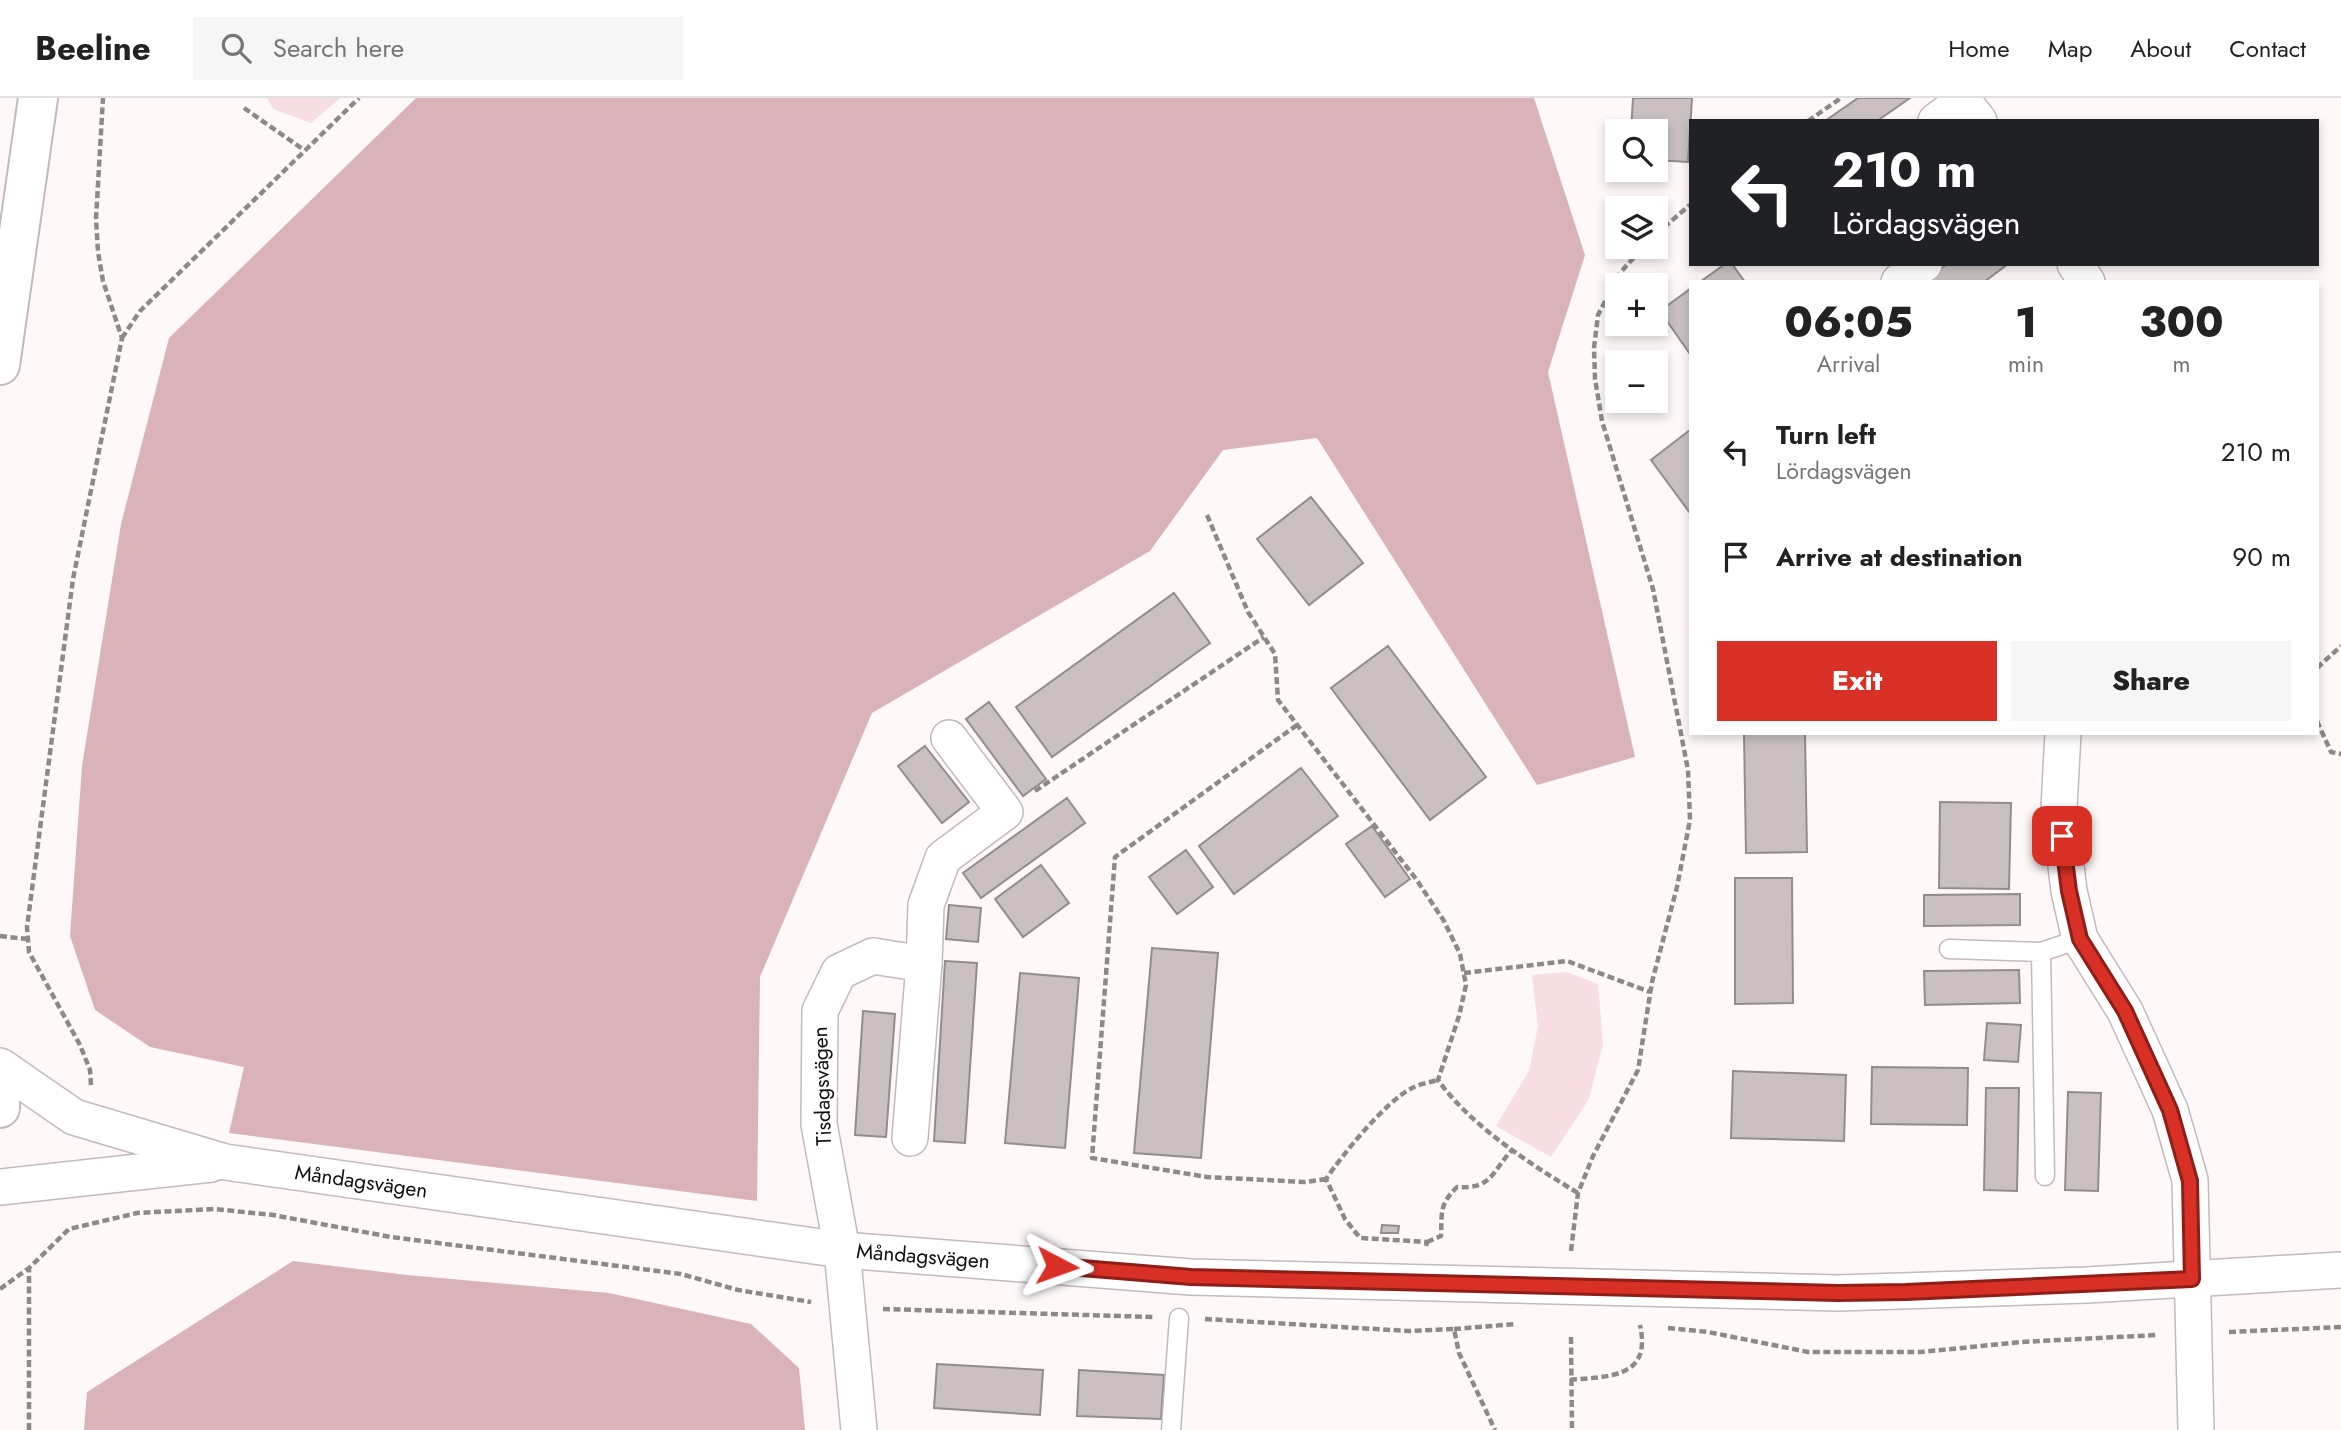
<!DOCTYPE html>
<html lang="en">
<head>
<meta charset="utf-8">
<style>
	body { margin:0; font-family:Jost,sans-serif; background:#f6f6f6; color:#222; height:100vh; display:flex; flex-direction:column; font-size:26px; white-space:nowrap }
	* { box-sizing:border-box; margin:0 }
	p { font-size:23px; color:#767676 }
	.icon { flex:none; width:38px; height:38px; fill:none; stroke:currentColor; stroke-width:2; stroke-linecap:round; stroke-linejoin:round }
	.map { position:relative; flex:1; overflow:hidden }
	.side { position:absolute; left:1689px; top:182px; width:630px; height:455px; display:flex; flex-direction:column; background:#fff; border-radius:0px; box-shadow:0 4px 10px #0003 }
	.side>* { flex:none }
	.banner { position:absolute; left:1689px; top:21px; width:630px; height:147px; border-radius:0px; box-shadow:0 4px 10px #0003; background:#202124; color:#fff; overflow:hidden }
	.tools { position:absolute; left:1605px; top:21px; display:grid; gap:14px }
	.tools a { display:grid; place-items:center; width:63px; height:63px; border-radius:0px; background:#fff; box-shadow:0 4px 10px #0003; font-size:35px }
	.pin { position:absolute; display:grid; place-items:center; width:60px; height:60px; color:#fff; margin:-30px; border-radius:14px; box-shadow:0 4px 10px #0006 }
	.me { position:absolute; width:77px; margin:-38px; rotate:94deg; stroke-linejoin:round; filter:drop-shadow(0 0 5px #0008) }
	.turn { display:flex; align-items:center; gap:24px; height:147px; padding:0 28px; font-size:32px }
	.turn .icon { width:91px; height:91px; stroke-width:2.5 }
	.turn b { display:block; font-size:49px; line-height:60px }
	.eta { display:flex; justify-content:space-evenly; align-items:center; height:119px; text-align:center }
	.eta b { font-size:42px; font-weight:800; line-height:49px }
	.primary-button { display:flex; gap:14px; margin-top:auto; padding:14px 28px }
	.primary-button a { flex:1; height:80px; border-radius:0px; background:#d93025; color:#fff; font-size:28px; font-weight:800; line-height:80px; text-align:center }
	.primary-button a+a { background:#f6f6f6; color:#222 }
	ul { padding:0; list-style:none }
	li { display:flex; align-items:center; gap:21px; height:105px; padding:0 28px }
	li div { flex:1 }
	li b { display:block; font-size:26px }
	li em { font-style:normal }
	header { display:flex; align-items:center; gap:42px; box-sizing:border-box; height:98px; padding:0 35px; background:#fff; border-bottom:2px solid #e0e0e0 }
	header strong { font-size:33px }
	nav { display:flex; gap:38px; margin-inline-start:auto; font-size:24px }
	.search { width:490px; height:63px; background:#f6f6f6; display:flex; align-items:center; gap:18px; box-sizing:border-box; padding:0 24px; border-radius:0px; color:#767676; font-size:26px }
	.map>svg:first-child { display:block }
</style>
</head>
<body>
<header>
<strong>Beeline</strong>
<div class="search"><svg class="icon" aria-label="search" viewBox="0 0 24 24"><circle cx="10" cy="10" r="6"/><path d="M15 15l6 6"/></svg>Search here</div>
<nav><a>Home</a><a>Map</a><a>About</a><a>Contact</a></nav>
</header>
<div class="map">
<svg width="2341" height="1332" viewBox="0 0 2341 1332">
	<rect width="100%" height="100%" fill="#fef8f8"/>
	<path fill="#f7dee0" d="M 267,0 L 340,0 L 311,25 L 273,11 Z
		M 1566,874 L 1598,886 L 1603,946 L 1589,1001 L 1551,1059 L 1496,1028 L 1529,973 L 1538,928 L 1532,877 Z"/>
	<path fill="#d9b3b7" d="M 416,0 L 1534,0 L 1585,157 L 1548,274 L 1635,659 L 1537,687 L 1317,340 L 1223,352 L 1150,453 L 872,615 L 760,879 L 757,1103 L 229,1035 L 244,969 L 150,949 L 95,912 L 70,838 L 82,668 L 121,426 L 169,240 Z
		M 293,1163 L 407,1177 L 609,1195 L 751,1226 L 799,1270 L 805,1332 L 84,1332 L 87,1294 Z"/>
	<path fill="#cac0c1" stroke="#948b8c" stroke-width="2" d="M 1633,0 L 1692,0 L 1688,64 L 1656,62 L 1656,33 L 1631,33 Z
		M 1858,0 L 1910,0 L 1877,23 L 1825,23 Z
		M 1725,166 L 1732,166 L 1745,184 L 1700,184 Z
		M 1947,166 L 2008,166 L 1984,184 L 1923,184 Z
		M 1690,191 L 1690,256 L 1660,213 Z
		M 1690,332 L 1690,415 L 1651,362 Z
		M 1311,399 L 1363,465 L 1309,507 L 1257,441 Z
		M 1174,495 L 1210,545 L 1052,659 L 1016,609 Z
		M 1388,548 L 1486,679 L 1430,722 L 1331,590 Z
		M 989,604 L 1046,681 L 1023,698 L 966,621 Z
		M 1744,635 L 1805,635 L 1807,754 L 1746,755 Z
		M 925,648 L 969,704 L 942,725 L 898,668 Z
		M 1301,670 L 1338,718 L 1234,796 L 1199,748 Z
		M 1067,700 L 1085,725 L 981,800 L 963,775 Z
		M 1940,704 L 2011,705 L 2009,791 L 1939,790 Z
		M 1372,728 L 1410,781 L 1385,799 L 1346,746 Z
		M 1186,752 L 1213,789 L 1177,816 L 1149,779 Z
		M 1041,767 L 1069,805 L 1023,839 L 995,801 Z
		M 1735,780 L 1792,780 L 1793,905 L 1735,906 Z
		M 2020,796 L 2020,827 L 1924,828 L 1924,797 Z
		M 949,807 L 981,810 L 978,844 L 946,841 Z
		M 1152,850 L 1218,855 L 1201,1060 L 1134,1055 Z
		M 945,863 L 977,865 L 965,1045 L 934,1043 Z
		M 2019,872 L 2020,905 L 1925,907 L 1924,873 Z
		M 1020,875 L 1079,880 L 1065,1050 L 1005,1045 Z
		M 863,913 L 895,916 L 886,1039 L 855,1037 Z
		M 1987,925 L 2021,927 L 2018,964 L 1984,962 Z
		M 1872,969 L 1968,970 L 1967,1027 L 1871,1026 Z
		M 1733,973 L 1846,977 L 1844,1043 L 1731,1040 Z
		M 1986,990 L 2019,990 L 2017,1093 L 1984,1092 Z
		M 2068,994 L 2101,995 L 2098,1093 L 2065,1092 Z
		M 1382,1127 L 1399,1128 L 1398,1135 L 1381,1135 Z
		M 937,1266 L 1043,1272 L 1040,1317 L 934,1310 Z
		M 1079,1272 L 1164,1277 L 1161,1321 L 1077,1318 Z"/>
	<g fill="none" stroke-linecap="round" stroke-linejoin="round">
		<g stroke="#c3babb" stroke-width="21">
			<path id="service" d="M 1949,851 L 2041,854 L 2080,841
				M 2041,854 L 2045,1078
				M 1171,1332 L 1179,1220"/>
		</g>
		<g stroke="#c3babb" stroke-width="38">
			<g id="minor">
				<path d="M 1936,23 L 1963,3 L 1979,23"/>
				<path d="M 2075,166 L 2087,184"/>
				<path d="M 1899,184 L 1924,166"/>
				<path d="M 2063,635 L 2059,710 L 2069,793 L 2080,841 L 2125,913 L 2170,1012 L 2190,1082 L 2196,1332"/>
				<path d="M 924,866 L 926,807 L 943,760 L 1005,714 L 949,640"/>
				<path id="s1" d="M 0,968 L 74,1019 L 225,1064 L 842,1152 L 1191,1179 L 1838,1195 L 2087,1187 L 2341,1172"/>
				<path d="M 0,1089 L 211,1066"/>
				<path d="M 859,1332 L 842,1152 L 819,1026 L 820,913 L 839,874 L 873,858 L 924,866 L 910,1040"/>
			</g>
		</g>
		<g stroke="#c3babb" stroke-width="42">
			<path id="secondary" d="M 0,267 L 38,0
				M 0,993 L 0,1010"/>
		</g>
		<path stroke="#8e8989" stroke-width="4.5" stroke-dasharray="7 3.5" stroke-linecap="butt" d="M 244,10 L 304,52
			M 1808,23 L 1841,0
			M 1656,136 L 1690,107
			M 122,240 L 140,213 L 359,0
			M 1207,417 L 1248,514 L 1275,556 L 1278,602 L 1416,781 L 1444,823 L 1460,856 L 1466,887 L 1459,918 L 1438,982 C 1471,1028 1530,1066 1578,1095
			M 2317,570 L 2341,548
			M 2317,623 L 2331,654 L 2341,656
			M 1297,627 L 1115,759 L 1092,1060 L 1207,1079 L 1305,1084 L 1326,1081
			M 1035,693 L 1264,539
			M 0,838 L 27,841
			M 1464,875 L 1567,863 L 1650,894
			M 91,987 L 90,972 L 80,947 L 29,854 L 27,829 L 73,481 L 122,240 L 103,183 L 98,154 L 96,121 L 103,0
			M 1427,1144 L 1441,1138 C 1442,1114 1439,1107 1457,1089 C 1493,1091 1491,1074 1513,1051
			M 1426,1148 L 1427,1144 L 1360,1140 L 1345,1121 L 1326,1081 C 1343,1056 1386,1003 1412,990 C 1420,986 1430,984 1438,982
			M 1571,1153 L 1578,1095 L 1593,1058 L 1638,972 L 1652,884 L 1677,789 L 1690,722 L 1688,672 L 1653,491 L 1602,323 L 1595,281 L 1594,250 L 1598,217 L 1620,175 L 1643,149
			M 0,1191 L 29,1170 L 69,1131 L 137,1115 L 214,1111 L 273,1117 L 391,1139 L 681,1176 L 738,1192 L 811,1204
			M 883,1211 L 1154,1219
			M 1205,1221 L 1409,1233 L 1454,1231 L 1459,1255 L 1495,1332
			M 1668,1230 L 1708,1234 L 1808,1254 L 1921,1254 L 2021,1244 L 2157,1237
			M 1454,1231 L 1516,1226
			M 2229,1234 L 2341,1229
			M 1571,1239 L 1572,1332
			M 1570,1282 C 1608,1278 1652,1281 1640,1227
			M 29,1332 L 29,1170"/>
		<use href="#service" stroke="#fff" stroke-width="18"/>
		<use href="#minor" stroke="#fff" stroke-width="35"/>
		<use href="#secondary" stroke="#fff" stroke-width="38"/>
	</g>
	<g fill="none" stroke-linecap="round" stroke-linejoin="round">
		<g stroke="#8d1f18" stroke-width="18">
			<path id="route" d="M 1057,1168 L 1191,1179 L 1838,1195 L 1906,1194 L 2192,1181 L 2190,1083 L 2170,1012 L 2125,913 L 2080,841 L 2069,793 L 2062,738"/>
		</g>
		<use href="#route" stroke="#d93025" stroke-width="12"/>
	</g>
	<g text-anchor="middle" stroke-width="7" stroke-linejoin="round" paint-order="stroke">
		<g font-size="21" fill="#130f10" stroke="#fff">
			<text transform="translate(822 988) rotate(-92)" y="7">Tisdagsvägen</text>
			<text dy="7" stroke="none"><textPath href="#s1" startOffset="385">Måndagsvägen</textPath></text>
			<text dy="7" stroke="none"><textPath href="#s1" startOffset="952">Måndagsvägen</textPath></text>
		</g>
	</g>
</svg>
<div class="tools">
<a><svg class="icon" aria-label="search" viewBox="0 0 24 24"><circle cx="10" cy="10" r="6"/><path d="M15 15l6 6"/></svg></a>
<a><svg class="icon" aria-label="layers" viewBox="0 0 24 24"><path d="M12 4l9 5-9 5-9-5zM3 14l9 5 9-5"/></svg></a>
<a>+</a>
<a>−</a>
</div>
<div class="pin" style="left:2062px;top:738px;background:#d93025"><svg class="icon" aria-label="arrive" viewBox="0 0 24 24"><path d="M6 21V4h12l-3 4 3 4H6"/></svg></div>
<svg class="me" style="left:1057px;top:1168px" viewBox="-20 -20 40 40"><path d="M0-17L14 15 0 8-14 15z" fill="#d93025" stroke="#fff" stroke-width="4"/></svg>
<div class="banner">
<div class="turn"><svg class="icon" aria-label="left" viewBox="0 0 24 24"><path d="M17 20v-9H6M10 6l-5 5 5 5"/></svg><div><b>210 m</b>Lördagsvägen</div></div>
</div>
<section class="side">
<div class="eta">
<div><b>06:05</b><p>Arrival</p></div>
<div><b>1</b><p>min</p></div>
<div><b>300</b><p>m</p></div>
</div>
<ul>
<li><svg class="icon" aria-label="left" viewBox="0 0 24 24"><path d="M17 20v-9H6M10 6l-5 5 5 5"/></svg><div><b>Turn left</b><p>Lördagsvägen</p></div><em>210 m</em></li>
<li><svg class="icon" aria-label="arrive" viewBox="0 0 24 24"><path d="M6 21V4h12l-3 4 3 4H6"/></svg><div><b>Arrive at destination</b></div><em>90 m</em></li>
</ul>
<div class="primary-button"><a>Exit</a><a>Share</a></div>
</section>
</div>
</body>
</html>
